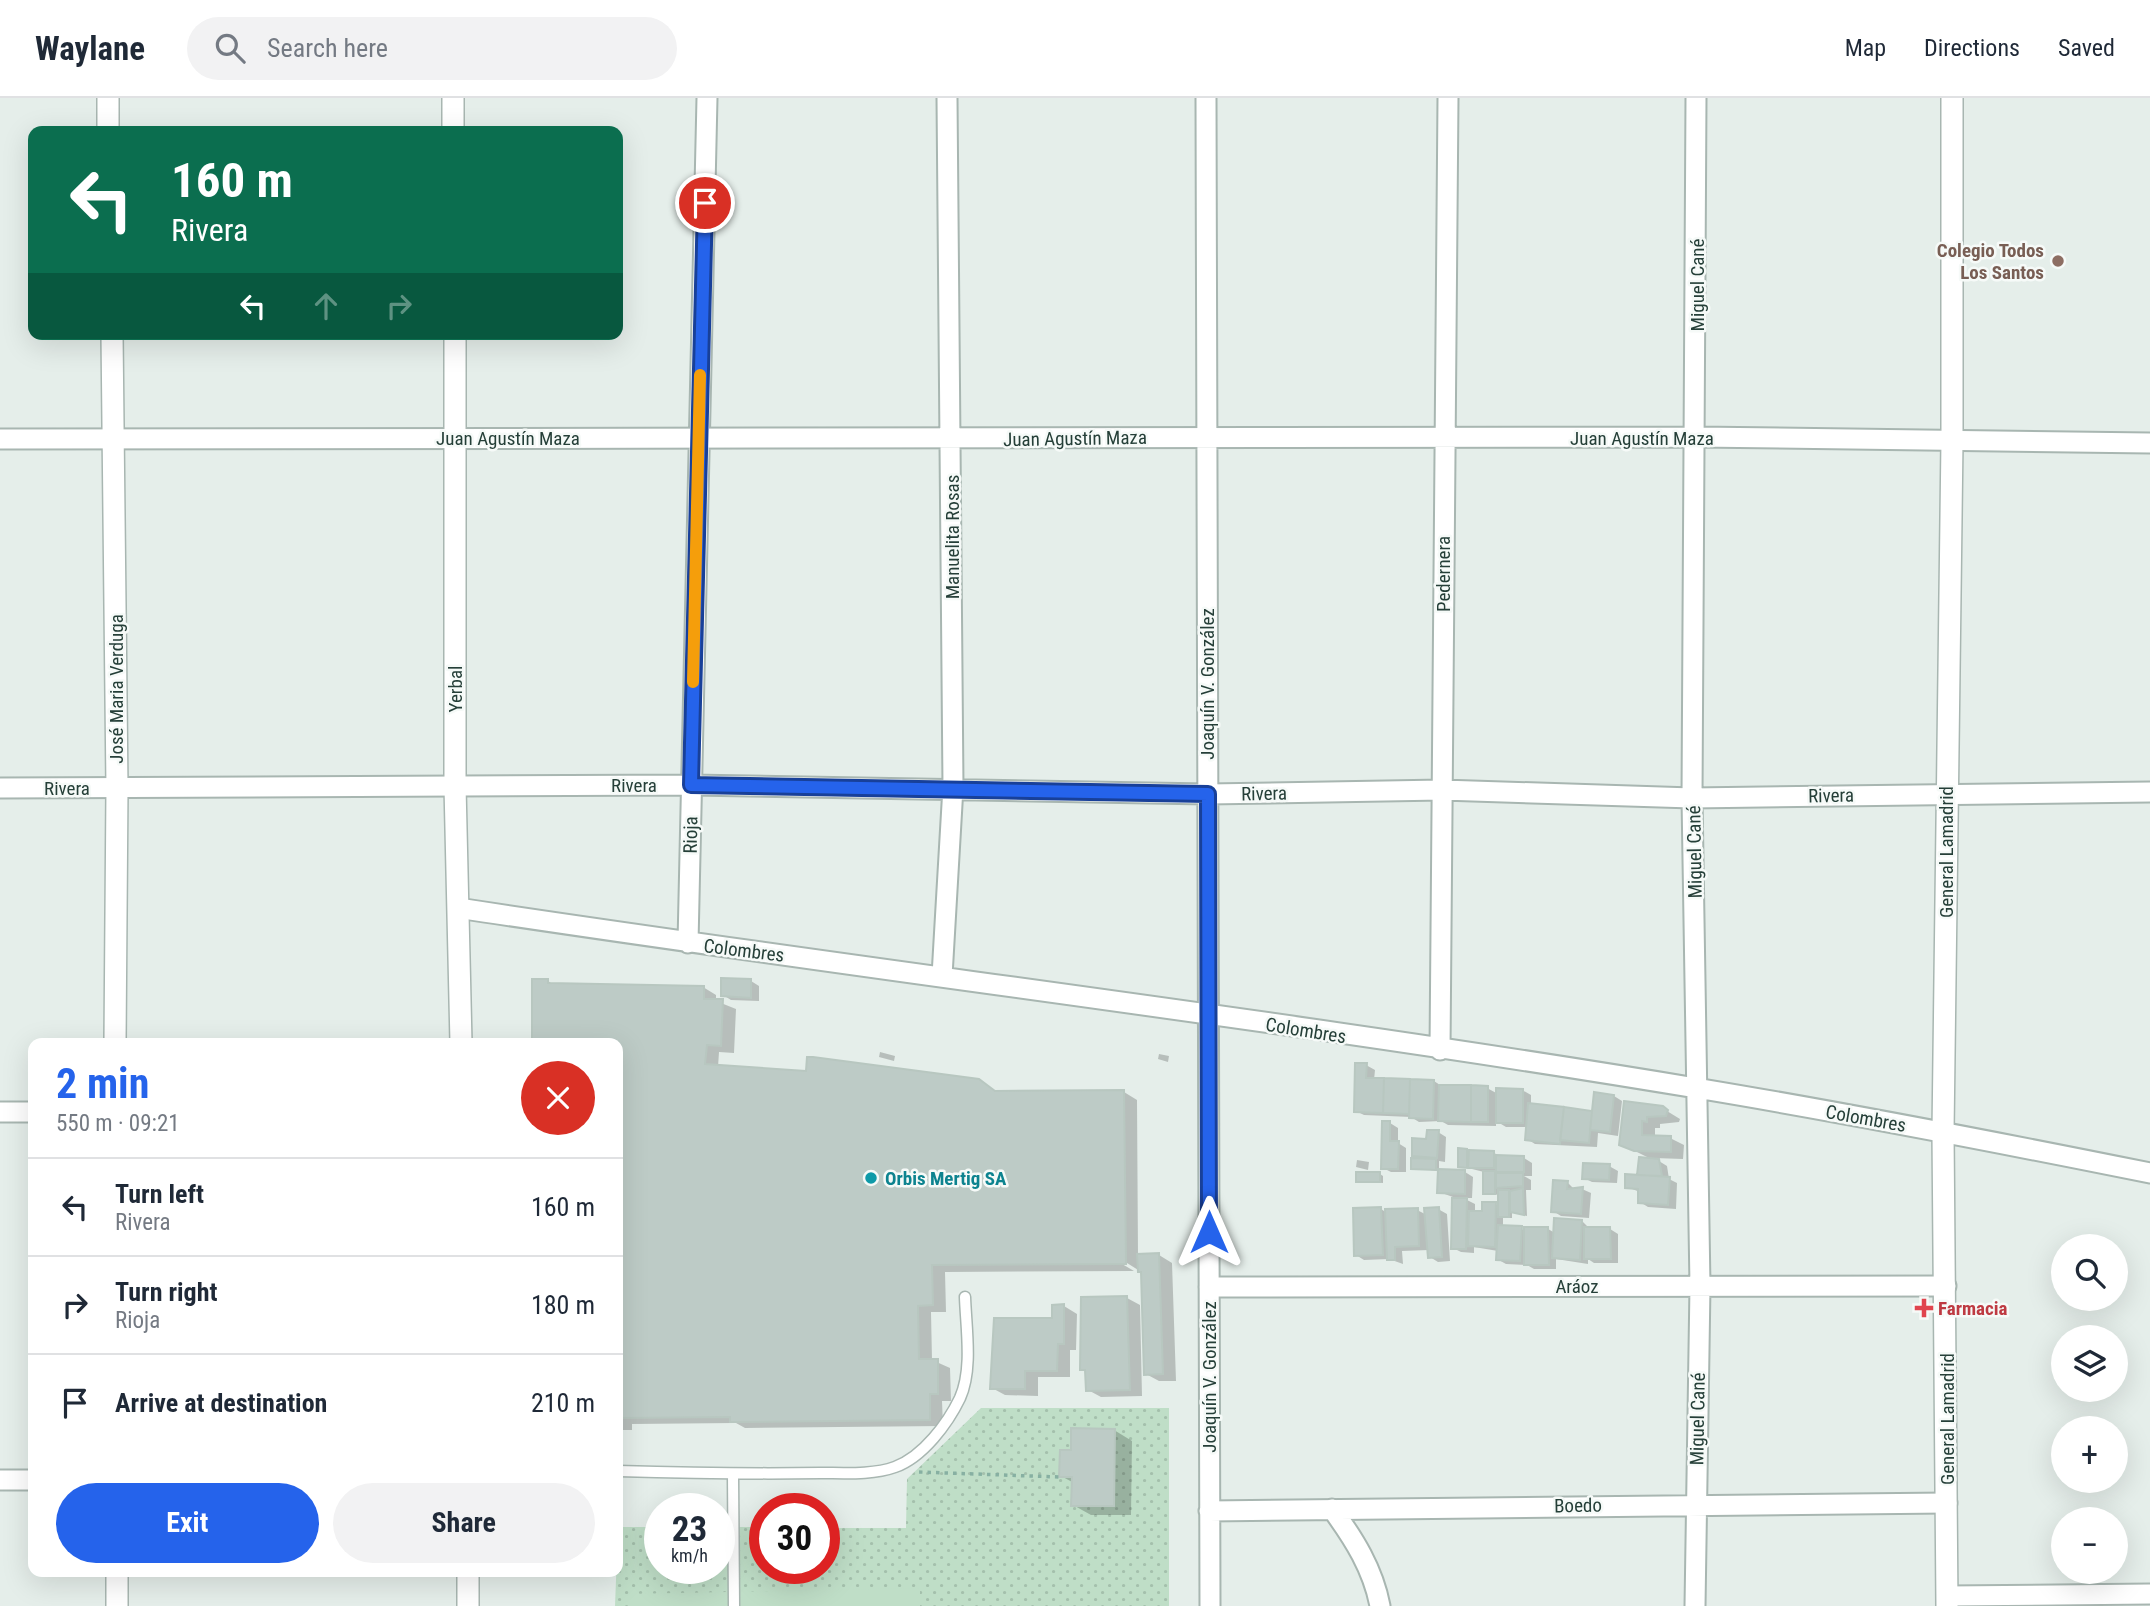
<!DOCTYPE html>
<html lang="en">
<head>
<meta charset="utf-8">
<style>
	body { margin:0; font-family:"Roboto Condensed",sans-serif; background:#f2f2f3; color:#1f2937; height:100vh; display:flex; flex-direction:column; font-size:26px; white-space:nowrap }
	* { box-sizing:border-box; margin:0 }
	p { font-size:23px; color:#747a83 }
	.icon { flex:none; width:38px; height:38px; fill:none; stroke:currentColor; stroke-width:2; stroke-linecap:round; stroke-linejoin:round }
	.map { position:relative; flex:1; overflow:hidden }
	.side { position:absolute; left:28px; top:940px; width:595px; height:539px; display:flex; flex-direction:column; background:#fff; border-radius:14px; box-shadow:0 7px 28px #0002 }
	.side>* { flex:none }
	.guide { position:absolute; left:28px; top:28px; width:595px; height:214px; border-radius:14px; box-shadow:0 7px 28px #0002; background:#0b6e4f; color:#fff; overflow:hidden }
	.tools { position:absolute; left:2051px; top:1136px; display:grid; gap:14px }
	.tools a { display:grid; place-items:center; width:77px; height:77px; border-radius:50%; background:#fff; box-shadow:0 7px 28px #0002; font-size:35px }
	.speed { position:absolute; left:644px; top:1395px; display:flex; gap:14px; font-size:35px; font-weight:700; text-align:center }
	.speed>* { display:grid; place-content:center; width:91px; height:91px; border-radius:50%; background:#fff; box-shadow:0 7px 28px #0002; line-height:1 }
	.speed small { font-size:18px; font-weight:400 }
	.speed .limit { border:10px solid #d22; background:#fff; color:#111 }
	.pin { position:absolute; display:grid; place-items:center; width:60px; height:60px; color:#fff; margin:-30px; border:4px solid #fff; border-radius:50%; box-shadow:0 2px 7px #0007 }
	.me { position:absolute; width:77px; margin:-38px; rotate:0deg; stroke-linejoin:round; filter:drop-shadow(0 0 5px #0008) }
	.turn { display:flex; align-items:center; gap:24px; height:147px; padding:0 28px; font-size:32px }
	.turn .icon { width:91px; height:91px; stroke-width:2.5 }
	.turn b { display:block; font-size:49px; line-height:60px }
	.lanes { display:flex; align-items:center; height:66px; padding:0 28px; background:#0003; justify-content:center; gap:35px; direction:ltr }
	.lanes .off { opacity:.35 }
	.round { display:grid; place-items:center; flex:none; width:74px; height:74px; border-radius:37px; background:#f2f2f3 }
	.headline { display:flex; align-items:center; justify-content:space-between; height:119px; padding:0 28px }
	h1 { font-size:42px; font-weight:700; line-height:52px; color:#2563eb }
	.cta { display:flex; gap:14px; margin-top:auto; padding:14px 28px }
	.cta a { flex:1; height:80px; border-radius:42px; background:#2563eb; color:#fff; font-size:28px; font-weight:700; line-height:80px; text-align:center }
	.cta a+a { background:#f2f2f3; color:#1f2937 }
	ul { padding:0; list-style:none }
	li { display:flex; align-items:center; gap:21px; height:98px; padding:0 28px; border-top:2px solid #e0e1e3 }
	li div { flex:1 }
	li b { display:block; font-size:26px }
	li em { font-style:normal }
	header { display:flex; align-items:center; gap:42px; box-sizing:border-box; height:98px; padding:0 35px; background:#fff; border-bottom:2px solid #e0e1e3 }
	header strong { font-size:33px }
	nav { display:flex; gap:38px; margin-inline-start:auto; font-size:24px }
	.search { width:490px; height:63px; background:#f2f2f3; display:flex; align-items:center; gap:18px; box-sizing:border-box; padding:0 24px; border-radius:38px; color:#747a83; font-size:26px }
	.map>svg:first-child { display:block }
</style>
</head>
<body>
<header>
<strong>Waylane</strong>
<div class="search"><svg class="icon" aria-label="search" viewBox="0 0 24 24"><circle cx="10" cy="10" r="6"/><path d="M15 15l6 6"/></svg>Search here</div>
<nav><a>Map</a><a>Directions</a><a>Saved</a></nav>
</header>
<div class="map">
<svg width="2150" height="1508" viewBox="0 0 2150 1508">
	<defs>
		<pattern id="grass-dots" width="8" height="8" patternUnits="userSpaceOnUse" patternTransform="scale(1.75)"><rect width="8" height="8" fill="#bfdec7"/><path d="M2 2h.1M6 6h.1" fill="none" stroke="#a4c0ac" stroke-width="1.8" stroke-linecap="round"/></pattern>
	</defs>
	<rect width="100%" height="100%" fill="#e5eeea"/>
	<path fill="url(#grass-dots)" d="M 981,1310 L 1169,1310 L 1169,1508 L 615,1508 L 618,1429 L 660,1429 L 660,1470 L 719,1470 L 719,1429 L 765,1429 L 765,1470 L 824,1470 L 824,1430 L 906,1430 L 907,1381 Z"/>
	<path fill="#bfdec7" d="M 920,1490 L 920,1508 L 628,1508 L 628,1496 Z"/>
	<path fill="#0003" d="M 548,883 L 554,887 L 703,889 L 716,897 L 716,903 L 736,911 L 734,955 L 719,954 L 718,969 L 997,995 L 1124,994 L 1137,1002 L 1138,1158 L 1159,1157 L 1172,1165 L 1176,1283 L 1159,1283 L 1146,1276 L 1143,1175 L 1119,1160 L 1117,1163 L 1134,1173 L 945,1174 L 946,1214 L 931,1214 L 932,1262 L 950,1270 L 951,1303 L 942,1303 L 943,1328 L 745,1330 L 736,1325 L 632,1326 L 632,1332 L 618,1332 L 618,945 L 534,945 Z
		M 751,883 L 759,888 L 759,903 L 731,902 L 723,897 Z
		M 880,954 L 895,958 L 894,963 L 879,959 Z
		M 1159,956 L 1169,958 L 1168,964 L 1158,961 Z
		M 1366,967 L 1375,972 L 1374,982 L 1434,983 L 1443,989 L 1487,990 L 1498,996 L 1522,992 L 1531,997 L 1531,1007 L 1594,1015 L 1614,998 L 1622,1003 L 1618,1038 L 1598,1035 L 1597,1049 L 1535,1046 L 1527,1041 L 1528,1029 L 1506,1029 L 1496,1023 L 1496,1028 L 1448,1027 L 1441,1023 L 1419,1024 L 1411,1019 L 1364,1017 L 1356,1013 Z
		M 1625,1005 L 1662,1010 L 1680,1021 L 1679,1024 L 1660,1026 L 1660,1030 L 1655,1030 L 1655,1039 L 1670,1040 L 1684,1047 L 1683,1061 L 1654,1060 L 1667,1068 L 1669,1081 L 1677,1085 L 1676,1111 L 1648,1109 L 1640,1104 L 1640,1094 L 1627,1089 L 1653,1062 L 1621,1046 Z
		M 1390,1025 L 1398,1030 L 1398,1045 L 1406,1050 L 1406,1074 L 1391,1074 L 1383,1070 Z
		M 1438,1034 L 1446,1039 L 1445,1064 L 1439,1063 L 1439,1073 L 1412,1070 L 1422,1063 L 1413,1057 Z
		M 1467,1052 L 1494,1055 L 1502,1059 L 1524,1060 L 1532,1065 L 1532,1078 L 1524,1078 L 1531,1082 L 1531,1092 L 1526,1092 L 1527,1118 L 1512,1114 L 1512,1120 L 1503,1120 L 1503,1129 L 1526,1132 L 1548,1131 L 1555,1135 L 1582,1123 L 1590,1131 L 1610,1131 L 1618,1136 L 1618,1165 L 1594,1165 L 1588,1161 L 1588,1166 L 1556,1161 L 1556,1171 L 1534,1171 L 1527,1167 L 1506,1166 L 1497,1161 L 1498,1153 L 1474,1149 L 1474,1155 L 1461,1154 L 1453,1150 L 1453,1099 L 1439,1094 L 1465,1074 L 1473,1079 L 1472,1100 L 1463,1100 L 1475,1106 L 1475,1115 L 1483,1115 L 1495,1106 L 1499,1108 L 1499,1097 L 1484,1095 L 1484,1074 L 1460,1068 Z
		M 1357,1062 L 1369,1064 L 1368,1072 L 1356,1069 Z
		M 1609,1068 L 1618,1073 L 1617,1085 L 1592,1084 L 1584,1080 Z
		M 1380,1076 L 1383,1078 L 1383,1085 L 1357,1083 Z
		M 1567,1084 L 1575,1092 L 1582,1091 L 1591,1095 L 1589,1120 L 1561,1118 L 1553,1113 Z
		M 1381,1111 L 1387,1115 L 1417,1112 L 1427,1117 L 1438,1111 L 1447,1116 L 1450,1163 L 1438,1164 L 1430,1159 L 1429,1152 L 1402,1153 L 1403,1166 L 1389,1161 L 1364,1162 L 1356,1157 Z
		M 1127,1200 L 1140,1207 L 1142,1298 L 1101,1299 L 1088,1292 L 1087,1274 L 1082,1271 L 1080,1227 Z
		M 1064,1208 L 1077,1216 L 1076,1252 L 1070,1252 L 1070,1279 L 1038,1279 L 1038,1298 L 1005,1297 L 992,1290 Z
		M 1114,1332 L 1132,1343 L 1131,1417 L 1091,1417 L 1073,1407 L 1074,1385 L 1061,1378 L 1073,1354 Z"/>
	<path fill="#bdcbc6" stroke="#b8c7c0" stroke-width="2" d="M 721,880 L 751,881 L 751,900 L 721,898 Z
		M 532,881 L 548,881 L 548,885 L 704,888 L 704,901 L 723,901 L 721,948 L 707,947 L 705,966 L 806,973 L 807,959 L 813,959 L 979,981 L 995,993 L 1124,992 L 1126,1166 L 932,1167 L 933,1207 L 918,1208 L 919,1261 L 938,1261 L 938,1296 L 930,1296 L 930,1322 L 730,1324 L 730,1319 L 619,1320 L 618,1325 L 618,945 L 532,945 Z
		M 1355,965 L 1367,965 L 1366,980 L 1384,980 L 1383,1015 L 1354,1014 Z
		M 1384,980 L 1410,981 L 1409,1016 L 1383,1015 Z
		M 1410,981 L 1434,982 L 1433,1021 L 1409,1020 Z
		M 1439,987 L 1471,987 L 1471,1024 L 1438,1023 Z
		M 1471,987 L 1488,988 L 1488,1024 L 1471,1024 Z
		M 1496,990 L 1523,991 L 1523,1025 L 1496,1025 Z
		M 1594,994 L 1614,997 L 1610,1034 L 1590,1032 Z
		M 1624,1003 L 1663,1008 L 1668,1012 L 1666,1018 L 1647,1019 L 1647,1024 L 1642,1023 L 1642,1037 L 1671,1038 L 1671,1054 L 1634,1053 L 1619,1047 Z
		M 1528,1005 L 1564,1009 L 1560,1046 L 1525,1042 Z
		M 1564,1009 L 1592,1013 L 1589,1045 L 1560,1042 Z
		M 1382,1023 L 1390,1023 L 1390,1043 L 1399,1043 L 1398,1071 L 1381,1071 Z
		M 1427,1032 L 1439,1032 L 1437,1060 L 1412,1058 L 1412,1040 L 1426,1041 Z
		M 1458,1050 L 1467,1051 L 1467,1070 L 1458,1069 Z
		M 1469,1052 L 1494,1053 L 1494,1070 L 1468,1070 Z
		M 1496,1057 L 1524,1058 L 1524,1074 L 1496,1074 Z
		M 1639,1059 L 1659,1061 L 1662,1078 L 1637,1077 Z
		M 1411,1060 L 1436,1061 L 1436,1072 L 1411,1071 Z
		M 1583,1065 L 1610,1066 L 1609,1082 L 1582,1081 Z
		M 1438,1071 L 1465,1072 L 1465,1096 L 1437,1095 Z
		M 1483,1073 L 1495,1073 L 1495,1096 L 1483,1096 Z
		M 1356,1074 L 1380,1074 L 1380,1084 L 1356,1084 Z
		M 1496,1075 L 1523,1075 L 1523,1088 L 1496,1090 Z
		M 1625,1076 L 1670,1079 L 1668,1107 L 1638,1105 L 1638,1091 L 1625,1090 Z
		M 1553,1082 L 1568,1083 L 1567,1091 L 1583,1089 L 1581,1116 L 1551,1114 Z
		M 1523,1090 L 1524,1117 L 1510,1114 L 1510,1093 Z
		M 1498,1092 L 1509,1092 L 1509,1119 L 1498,1119 Z
		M 1452,1100 L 1467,1100 L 1466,1151 L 1451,1151 Z
		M 1482,1104 L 1496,1104 L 1495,1149 L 1468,1148 L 1469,1113 L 1482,1113 Z
		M 1381,1109 L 1383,1157 L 1354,1158 L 1353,1110 Z
		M 1439,1109 L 1442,1159 L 1428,1160 L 1424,1110 Z
		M 1418,1110 L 1419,1148 L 1395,1149 L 1395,1162 L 1387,1162 L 1385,1111 Z
		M 1554,1120 L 1582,1122 L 1580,1162 L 1552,1160 Z
		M 1498,1127 L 1522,1128 L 1520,1163 L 1496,1162 Z
		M 1524,1129 L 1548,1129 L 1549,1167 L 1524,1167 Z
		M 1584,1129 L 1610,1129 L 1611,1161 L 1584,1161 Z
		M 1159,1155 L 1163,1276 L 1144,1277 L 1141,1174 L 1138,1174 L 1137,1156 Z
		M 1127,1198 L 1130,1292 L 1086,1293 L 1085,1272 L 1080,1272 L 1081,1199 Z
		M 1064,1206 L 1064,1246 L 1058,1246 L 1057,1273 L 1025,1273 L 1025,1291 L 990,1291 L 994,1220 L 1052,1220 L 1052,1207 Z
		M 1071,1330 L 1115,1331 L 1114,1408 L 1071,1408 L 1072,1379 L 1059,1379 L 1060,1352 L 1071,1352 Z"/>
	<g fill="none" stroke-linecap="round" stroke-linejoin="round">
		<g stroke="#a8b6b1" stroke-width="13">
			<path id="service" d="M 618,1373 C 686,1375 753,1376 821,1375 C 844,1375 873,1377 895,1369 C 923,1359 948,1325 960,1300 C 973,1271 966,1230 965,1199
				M 733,1377 L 734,1508"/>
		</g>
		<g stroke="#a8b6b1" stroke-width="23">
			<path id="minor" d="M 1206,0 L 1210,1508
				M 0,341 L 1697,339 L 2150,345
				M 0,690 L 691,687 L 1208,696 L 1442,692 L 1692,700 L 2150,694
				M 458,810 C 872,873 1288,922 1702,991 C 1852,1016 2001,1045 2150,1075
				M 688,845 L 707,0
				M 942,878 L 953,689 L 947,0
				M 1440,952 L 1448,0
				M 0,1014 L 33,1014
				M 1209,1189 L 1946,1188
				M 0,1382 L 33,1382
				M 1332,1411 C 1354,1441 1373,1471 1380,1508
				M 1209,1413 L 1947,1405
				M 1947,1498 L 2150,1496
				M 1695,1508 L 1700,1188 L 1692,700 L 1696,0"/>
		</g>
		<g stroke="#a8b6b1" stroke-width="24">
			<path id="tertiary" d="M 108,0 L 108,33
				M 453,0 L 453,33
				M 112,236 L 117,690 L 115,945
				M 455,236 L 455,688 L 461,945
				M 117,1474 L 117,1508
				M 468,1474 L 468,1508
				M 1947,1508 L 1943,1034 L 1952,343 L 1952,0"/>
		</g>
		<path stroke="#87b0a2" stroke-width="3.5" stroke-dasharray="3.5 5" stroke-linecap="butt" d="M 919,1374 L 1059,1379"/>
		<use href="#service" stroke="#fff" stroke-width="10"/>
		<use href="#minor" stroke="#fff" stroke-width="19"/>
		<use href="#tertiary" stroke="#fff" stroke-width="21"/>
	</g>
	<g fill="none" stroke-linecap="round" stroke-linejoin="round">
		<g stroke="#184099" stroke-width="18">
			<path id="route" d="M 705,105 L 691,687 L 1208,696 L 1209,1134"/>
		</g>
		<use href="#route" stroke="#2563eb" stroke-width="12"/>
		<path stroke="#f59e0b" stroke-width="12" d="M 693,584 L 700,277"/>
	</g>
	<circle fill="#8d6e63" stroke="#f6faf8" stroke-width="2.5" cx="2058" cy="163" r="7"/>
	<circle fill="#0f9aa8" stroke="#f6faf8" stroke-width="2.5" cx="871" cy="1080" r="7"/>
	<path fill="#e0444e" stroke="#f6faf8" stroke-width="2.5" d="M1920.5 1199.5h7v7h7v7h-7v7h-7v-7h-7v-7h7z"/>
	<g text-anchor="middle" stroke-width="5" stroke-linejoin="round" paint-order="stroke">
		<g font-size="19" font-weight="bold" fill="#785e54" stroke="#f6faf8" text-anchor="end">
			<text x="2044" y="159">Colegio Todos<tspan x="2044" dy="22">Los Santos</tspan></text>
		</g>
		<g font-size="19" fill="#253f38" stroke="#f6faf8">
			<text transform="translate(1697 187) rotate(-90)" y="7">Miguel Cané</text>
			<text x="508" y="347">Juan Agustín Maza</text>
			<text transform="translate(1075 340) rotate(-1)" y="7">Juan Agustín Maza</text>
			<text x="1642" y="347">Juan Agustín Maza</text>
			<text transform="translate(952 439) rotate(-90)" y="7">Manuelita Rosas</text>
			<text transform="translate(1443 476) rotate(-90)" y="7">Pedernera</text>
			<text transform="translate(1207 586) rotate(-90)" y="7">Joaquín V. González</text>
			<text transform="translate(116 591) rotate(-90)" y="7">José Maria Verduga</text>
			<text transform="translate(455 591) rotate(-90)" y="7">Yerbal</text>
			<text x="634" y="694">Rivera</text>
			<text x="67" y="697">Rivera</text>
			<text transform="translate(1264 695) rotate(-1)" y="7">Rivera</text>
			<text transform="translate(1831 697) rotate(-1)" y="7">Rivera</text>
			<text transform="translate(690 737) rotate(-89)" y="7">Rioja</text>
			<text transform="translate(1694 754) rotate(-91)" y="7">Miguel Cané</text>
			<text transform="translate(1946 754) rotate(-90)" y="7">General Lamadrid</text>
			<text transform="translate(744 852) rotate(7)" y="7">Colombres</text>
			<text transform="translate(1306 932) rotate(9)" y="7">Colombres</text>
			<text transform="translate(1866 1020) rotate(10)" y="7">Colombres</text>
			<text x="1577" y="1195">Aráoz</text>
			<text transform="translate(1209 1279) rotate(-90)" y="7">Joaquín V. González</text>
			<text transform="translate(1697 1321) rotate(-89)" y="7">Miguel Cané</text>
			<text transform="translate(1947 1321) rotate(-90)" y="7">General Lamadrid</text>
			<text transform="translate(1578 1407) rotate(-1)" y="7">Boedo</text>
		</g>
		<g font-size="19" font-weight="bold" fill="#0d838f" stroke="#f6faf8" text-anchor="start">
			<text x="885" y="1087">Orbis Mertig SA</text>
		</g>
		<g font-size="19" font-weight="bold" fill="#be3a42" stroke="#f6faf8" text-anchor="start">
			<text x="1938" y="1217">Farmacia</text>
		</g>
	</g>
</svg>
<div class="tools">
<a><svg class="icon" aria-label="search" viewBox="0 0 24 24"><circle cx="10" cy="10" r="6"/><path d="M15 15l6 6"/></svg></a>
<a><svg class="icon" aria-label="layers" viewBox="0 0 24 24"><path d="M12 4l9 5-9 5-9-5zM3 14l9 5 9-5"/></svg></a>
<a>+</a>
<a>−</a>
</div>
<div class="speed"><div>23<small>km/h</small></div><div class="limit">30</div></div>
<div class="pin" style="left:705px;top:105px;background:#d93025"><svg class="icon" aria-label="arrive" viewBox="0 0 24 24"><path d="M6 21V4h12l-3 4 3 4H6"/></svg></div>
<svg class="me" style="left:1209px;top:1134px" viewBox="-20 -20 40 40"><path d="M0-17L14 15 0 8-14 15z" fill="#2563eb" stroke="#fff" stroke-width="4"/></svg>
<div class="guide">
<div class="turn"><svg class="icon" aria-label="left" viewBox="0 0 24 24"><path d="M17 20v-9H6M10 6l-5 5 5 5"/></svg><div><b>160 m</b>Rivera</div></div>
<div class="lanes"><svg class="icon" aria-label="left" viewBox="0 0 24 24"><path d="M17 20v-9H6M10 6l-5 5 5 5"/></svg><svg class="icon off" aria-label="ahead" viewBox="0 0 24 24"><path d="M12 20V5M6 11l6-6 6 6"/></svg><svg class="icon off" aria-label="right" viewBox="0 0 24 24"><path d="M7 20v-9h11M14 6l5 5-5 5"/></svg></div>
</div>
<section class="side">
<div class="headline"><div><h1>2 min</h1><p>550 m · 09:21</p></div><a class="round" style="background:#d93025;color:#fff"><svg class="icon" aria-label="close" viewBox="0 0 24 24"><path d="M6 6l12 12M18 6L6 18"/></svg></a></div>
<ul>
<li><svg class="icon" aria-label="left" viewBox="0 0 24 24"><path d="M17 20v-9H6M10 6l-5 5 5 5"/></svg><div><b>Turn left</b><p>Rivera</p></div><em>160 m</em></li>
<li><svg class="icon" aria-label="right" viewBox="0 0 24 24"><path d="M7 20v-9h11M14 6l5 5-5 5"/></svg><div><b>Turn right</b><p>Rioja</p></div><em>180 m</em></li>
<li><svg class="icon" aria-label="arrive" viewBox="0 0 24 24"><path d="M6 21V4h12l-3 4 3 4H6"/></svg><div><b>Arrive at destination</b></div><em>210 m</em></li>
</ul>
<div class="cta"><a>Exit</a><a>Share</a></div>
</section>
</div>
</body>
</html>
